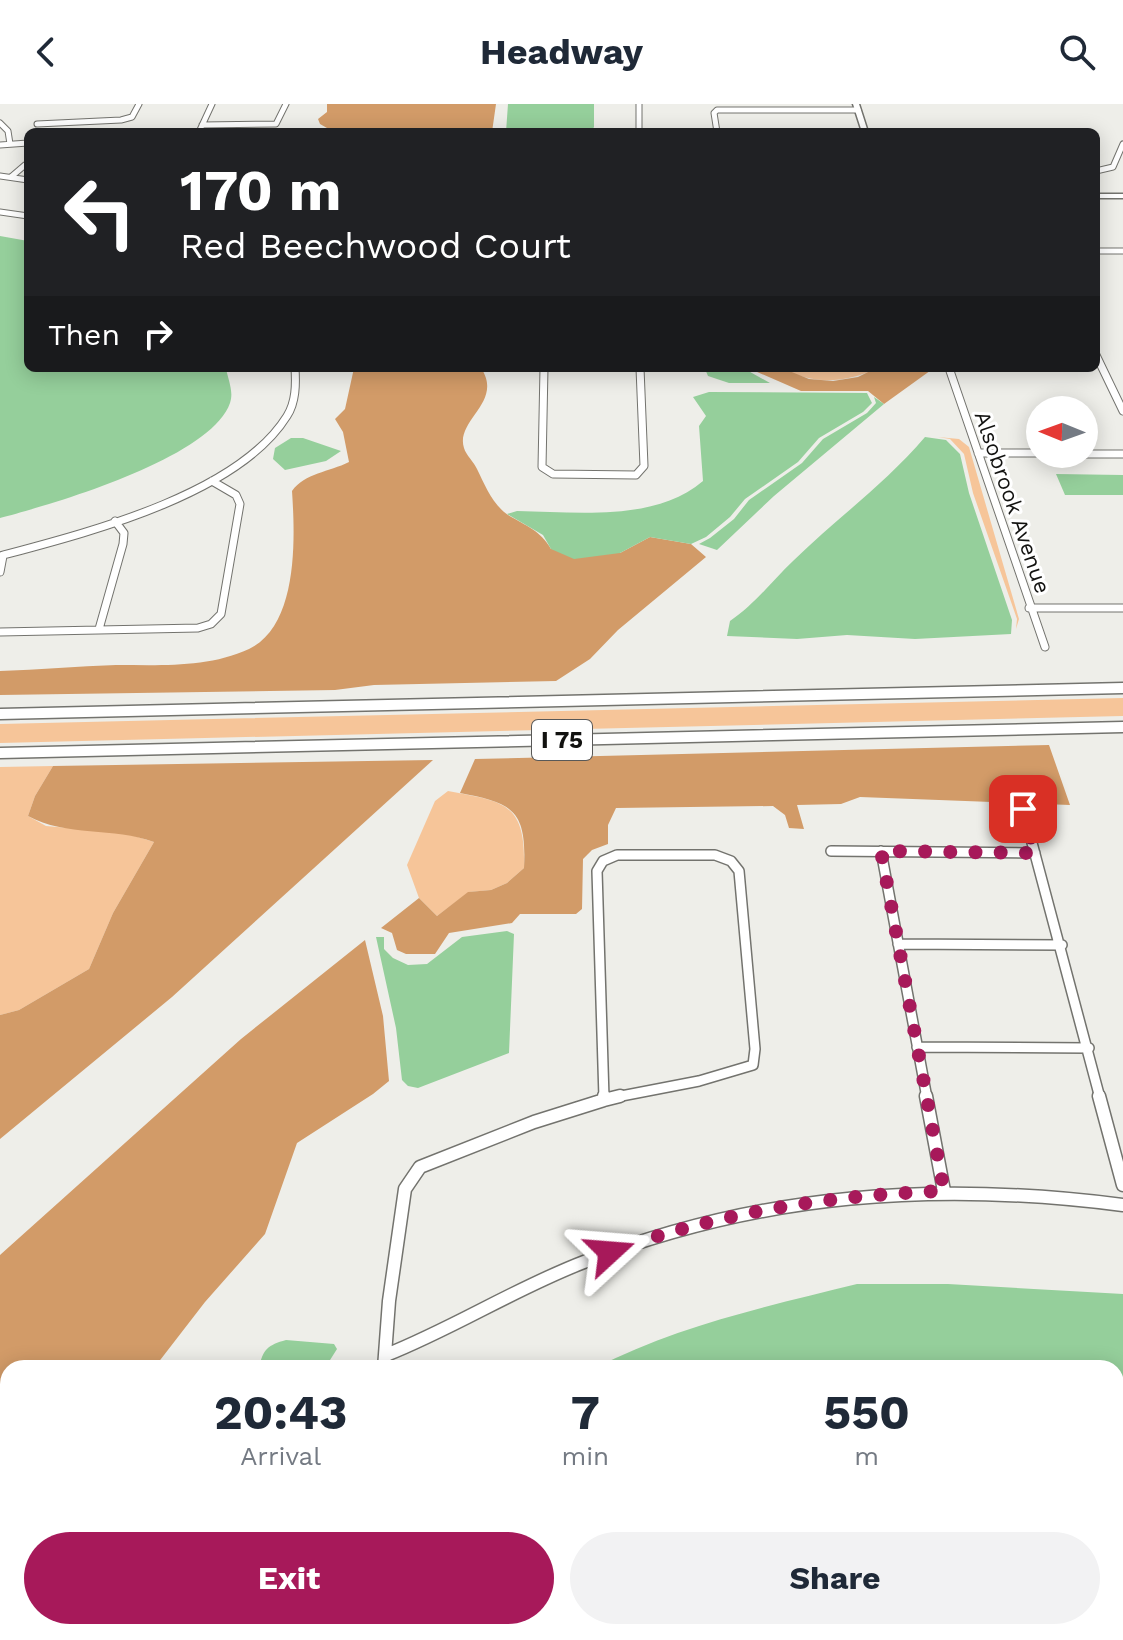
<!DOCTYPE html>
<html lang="en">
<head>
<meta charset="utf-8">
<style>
	body { margin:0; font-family:"Work Sans",sans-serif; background:#f2f2f3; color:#1f2937; height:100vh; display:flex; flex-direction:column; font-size:30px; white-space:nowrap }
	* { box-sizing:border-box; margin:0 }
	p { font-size:26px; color:#747a83 }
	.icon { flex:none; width:44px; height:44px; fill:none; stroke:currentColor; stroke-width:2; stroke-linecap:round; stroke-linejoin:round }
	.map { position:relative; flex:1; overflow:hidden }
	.sheet { position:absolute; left:0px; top:1256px; width:1124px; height:280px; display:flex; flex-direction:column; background:#fff; border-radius:24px 24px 0 0; box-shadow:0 4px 20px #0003 }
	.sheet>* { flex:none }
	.guide { position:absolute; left:24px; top:24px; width:1076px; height:244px; border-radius:12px; box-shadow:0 4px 20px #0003; background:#202124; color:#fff; overflow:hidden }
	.needle { width:52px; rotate:271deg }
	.fabs { position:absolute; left:1026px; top:292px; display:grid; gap:16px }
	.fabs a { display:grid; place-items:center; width:72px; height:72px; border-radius:50%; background:#fff; box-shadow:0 4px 20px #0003; font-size:40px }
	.pin { position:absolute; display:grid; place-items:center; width:68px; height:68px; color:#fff; margin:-34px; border-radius:16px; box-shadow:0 4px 12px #0006 }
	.me { position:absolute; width:88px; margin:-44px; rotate:71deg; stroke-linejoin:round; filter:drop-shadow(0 0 6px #0008) }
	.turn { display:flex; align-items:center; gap:28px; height:168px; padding:0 24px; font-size:36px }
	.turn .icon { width:104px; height:104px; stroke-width:2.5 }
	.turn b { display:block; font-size:56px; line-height:68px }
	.then { display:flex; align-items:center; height:76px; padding:0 24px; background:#0003; gap:16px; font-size:30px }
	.eta { display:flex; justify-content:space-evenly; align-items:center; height:136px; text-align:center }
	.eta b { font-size:48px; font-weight:700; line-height:56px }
	.button { display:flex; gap:16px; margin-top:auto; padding:16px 24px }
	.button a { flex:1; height:92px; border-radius:48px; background:#a7195a; color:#fff; font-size:32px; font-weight:700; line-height:92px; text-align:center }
	.button a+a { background:#f2f2f3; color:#1f2937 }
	header { display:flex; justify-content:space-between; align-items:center; height:104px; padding:0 24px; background:#fff; font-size:36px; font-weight:700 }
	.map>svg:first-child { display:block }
</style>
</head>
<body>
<header><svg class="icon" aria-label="back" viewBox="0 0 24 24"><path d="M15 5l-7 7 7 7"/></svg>Headway<svg class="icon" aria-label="search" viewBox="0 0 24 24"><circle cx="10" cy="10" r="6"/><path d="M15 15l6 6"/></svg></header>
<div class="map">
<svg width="1123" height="1536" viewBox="0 0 1123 1536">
	<rect width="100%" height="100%" fill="#eeeee9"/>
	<path fill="#f6c599" d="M 782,264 L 876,264 L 876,265 C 844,279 813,281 782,264 Z
		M 938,333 L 959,335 L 969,343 L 1019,515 L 1016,525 L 1017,515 L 973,389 L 964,350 L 950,335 Z
		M 1123,594 L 1123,612 L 0,639 L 0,620 Z
		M 53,662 L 35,692 L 28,712 L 46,722 L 125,729 L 154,738 L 113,809 L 89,865 L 19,906 L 0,911 L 0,663 Z
		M 448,687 C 503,698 526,697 524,764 L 507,779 L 491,786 L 469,788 L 437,812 L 419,794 L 407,761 L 435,697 Z"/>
	<path fill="#d29b68" d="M 327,0 L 496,0 L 492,28 L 334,28 L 320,20 L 318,15 L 327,8 Z
		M 354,264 L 481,264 C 504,298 455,316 464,344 C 466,351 474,358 477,365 C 485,381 492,400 508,411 C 526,422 540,426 551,445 L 620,449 L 650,433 L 691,440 L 706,453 L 618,526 L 590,555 L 556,577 L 374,581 L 335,586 L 0,591 L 0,567 C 39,566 78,562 116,561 C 161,561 208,564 249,545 C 299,521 295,432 292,387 C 305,369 329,368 349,358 L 343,328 L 335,315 L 345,305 Z
		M 748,264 L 782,264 L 809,275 L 833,277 L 858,273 L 876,264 L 934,264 L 884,300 L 868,287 L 801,287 Z
		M 1049,641 L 1070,701 L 860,693 L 841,700 L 797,701 L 804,725 L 789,724 L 785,711 L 773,702 L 616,704 L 608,721 L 608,740 L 592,746 L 583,755 L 582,805 L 576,810 L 520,810 L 512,819 L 449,829 L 435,850 L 406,850 L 397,846 L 392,829 L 381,824 L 419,794 L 437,812 L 468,788 L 491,786 L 507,779 L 524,764 C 527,705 512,699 460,689 L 475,655 Z
		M 433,656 L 172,893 L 0,1035 L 0,911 L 19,906 L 89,865 L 113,809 L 154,738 C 114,723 66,733 28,712 L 35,692 L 53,662 Z
		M 365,836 L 383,912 L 389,977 L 373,990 L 297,1039 L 265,1130 L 205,1198 L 154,1264 L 8,1264 L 8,1528 L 103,1528 L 90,1536 L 0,1536 L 0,1151 L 241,935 Z"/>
	<path fill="#95cf9b" d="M 508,0 L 594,0 L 594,23 L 591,28 L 506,28 Z
		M 0,132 L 28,137 L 28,264 L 226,264 C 228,276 234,287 230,299 C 211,354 54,400 0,414 Z
		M 743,264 L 770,279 L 729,279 L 708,272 L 705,265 Z
		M 709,288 L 867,289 L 872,299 L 863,308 L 819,334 L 798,358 L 745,395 L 730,413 L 706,433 L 691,440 L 650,433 L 620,449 L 574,455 L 551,445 L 543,431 L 507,410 L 517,407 C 577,408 655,418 703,377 L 699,322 L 706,312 L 693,293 Z
		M 874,293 L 884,300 L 774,392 L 717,446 L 699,440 L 710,434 L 734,415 L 749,396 L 802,359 L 823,335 L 867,309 L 876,299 Z
		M 925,333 L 946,336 L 960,350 L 969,389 L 1012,516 L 1011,530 L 915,535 L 847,531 L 797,535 L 727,532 L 730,517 C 755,500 771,478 793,457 C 837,414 884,381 925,333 Z
		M 291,334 L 303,334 L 341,347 L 326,357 L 285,366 L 273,355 L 275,344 Z
		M 1056,370 L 1123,371 L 1123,391 L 1065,391 Z
		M 507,827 L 514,830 L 509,949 L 418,984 L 408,982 L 402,976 L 396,924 L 376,833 L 384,833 L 384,845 L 393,854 L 408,861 L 427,860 L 462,833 Z
		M 857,1180 L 948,1180 L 1123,1190 L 1123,1278 L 1116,1277 L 1116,1264 L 595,1264 C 677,1222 768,1202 857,1180 Z
		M 286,1236 L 334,1240 L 337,1245 L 325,1264 L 259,1264 C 263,1245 268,1241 286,1236 Z
		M 1116,1515 L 1123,1516 L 1123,1536 L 867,1536 L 896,1528 L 1116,1528 Z
		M 121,1528 L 285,1528 L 278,1536 L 121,1536 Z"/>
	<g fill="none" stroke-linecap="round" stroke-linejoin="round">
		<g stroke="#73736e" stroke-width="7">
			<path id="minor-far3" d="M 639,0 L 639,28
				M 0,19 L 8,27 L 10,40
				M 37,20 L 121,16 L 132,13 L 139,0
				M 202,21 L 276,20 L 286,0
				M 199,28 L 212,0
				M 717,28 L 714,9 L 717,6 L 858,6
				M 0,41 L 28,39
				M 1096,67 L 1113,63 L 1123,40
				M 0,72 L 28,76
				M 11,73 L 25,61
				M 0,108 L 28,112
				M 1096,147 L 1123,147"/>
		</g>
		<g stroke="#73736e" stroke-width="9">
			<path id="minor-far2" d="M 1096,251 L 1123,307
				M 544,264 L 542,363 L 553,370 L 636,371 L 644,362 L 640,264
				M 949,264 L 1045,543
				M 978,349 L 1040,349
				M 1084,350 L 1123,350
				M 0,452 C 86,429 238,391 287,312 C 296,298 296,280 295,264
				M 0,468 L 3,452
				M 1029,504 L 1123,504
				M 99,525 L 123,440 L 124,429 L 115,417
				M 0,528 L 198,524 L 211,520 L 221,510 L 240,400 L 236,391 L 212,377"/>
		</g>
		<g stroke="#73736e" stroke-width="12">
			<path id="minor-far1" d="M 1023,705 L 1100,994
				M 831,747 L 1035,749
				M 881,747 L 927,994
				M 898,840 L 1062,841
				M 917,943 L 1089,944
				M 604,994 L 597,767 L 603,757 L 617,751 L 715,751 L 731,757 L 739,767 L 755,945 L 753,961 L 699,977 L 611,994"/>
		</g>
		<g stroke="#73736e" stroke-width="15">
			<path id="minor" d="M 604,992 L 604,996
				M 926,992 L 944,1087
				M 1099,992 L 1123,1081
				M 604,996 L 620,992
				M 386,1251 C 454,1224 516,1184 584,1158 C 761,1089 937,1077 1123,1101
				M 384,1264 L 389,1197 L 405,1085 L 420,1063 L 534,1018 L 604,996
				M 1116,1394 L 1123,1396
				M 343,1536 L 345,1528
				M 604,1536 L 616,1528"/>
		</g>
		<g stroke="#73736e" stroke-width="3">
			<path id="tertiary" d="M 853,0 L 859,0 L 868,28 L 862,28 Z
				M 1096,90 L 1123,90 L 1123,94 L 1096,94 Z"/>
		</g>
		<g stroke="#73736e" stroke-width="3">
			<path id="motorway" d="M 1123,579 L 1123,589 L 0,615 L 0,605 Z
				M 1123,618 L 1123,628 L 0,654 L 0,644 Z"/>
		</g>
		<use href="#minor-far3" stroke="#fff" stroke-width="5"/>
		<use href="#minor-far2" stroke="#fff" stroke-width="7"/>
		<use href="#minor-far1" stroke="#fff" stroke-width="9"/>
		<use href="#minor" stroke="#fff" stroke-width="12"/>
		<use href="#tertiary" fill="#fff" fill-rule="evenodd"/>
		<use href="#motorway" fill="#fff" fill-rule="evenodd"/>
	</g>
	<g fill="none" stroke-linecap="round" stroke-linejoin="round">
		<path stroke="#a7195a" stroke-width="14" stroke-dasharray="0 25.2" d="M 610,1148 C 717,1109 830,1091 944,1087 L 881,747 L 1035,749 L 1023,705"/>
	</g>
	<g text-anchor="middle" stroke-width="6" stroke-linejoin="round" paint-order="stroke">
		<g font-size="22" fill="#121210" stroke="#fff">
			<text transform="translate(1013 398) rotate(71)" y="8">Alsobrook Avenue</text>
		</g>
		<rect fill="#fff" stroke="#595958" stroke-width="2" x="532" y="616" width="60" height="40" rx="6"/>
		<g font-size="24" font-weight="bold" fill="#121210">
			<text x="562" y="644">I 75</text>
		</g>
	</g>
</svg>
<div class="fabs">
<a><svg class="needle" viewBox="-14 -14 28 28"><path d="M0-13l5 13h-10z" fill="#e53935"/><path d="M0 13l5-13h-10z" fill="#747a83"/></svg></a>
</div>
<div class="pin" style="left:1023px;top:705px;background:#d93025"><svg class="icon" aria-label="arrive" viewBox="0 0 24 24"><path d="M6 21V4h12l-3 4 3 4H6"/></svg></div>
<svg class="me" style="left:610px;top:1148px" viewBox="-20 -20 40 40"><path d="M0-17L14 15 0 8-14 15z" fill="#a7195a" stroke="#fff" stroke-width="4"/></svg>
<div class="guide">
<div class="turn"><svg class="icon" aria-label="left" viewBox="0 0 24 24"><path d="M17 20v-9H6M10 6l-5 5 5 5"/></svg><div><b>170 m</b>Red Beechwood Court</div></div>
<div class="then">Then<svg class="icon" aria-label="right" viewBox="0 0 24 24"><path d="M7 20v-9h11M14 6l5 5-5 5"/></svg></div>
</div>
<section class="sheet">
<div class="eta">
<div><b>20:43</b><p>Arrival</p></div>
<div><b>7</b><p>min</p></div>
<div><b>550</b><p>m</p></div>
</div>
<div class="button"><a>Exit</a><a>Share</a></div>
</section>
</div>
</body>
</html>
